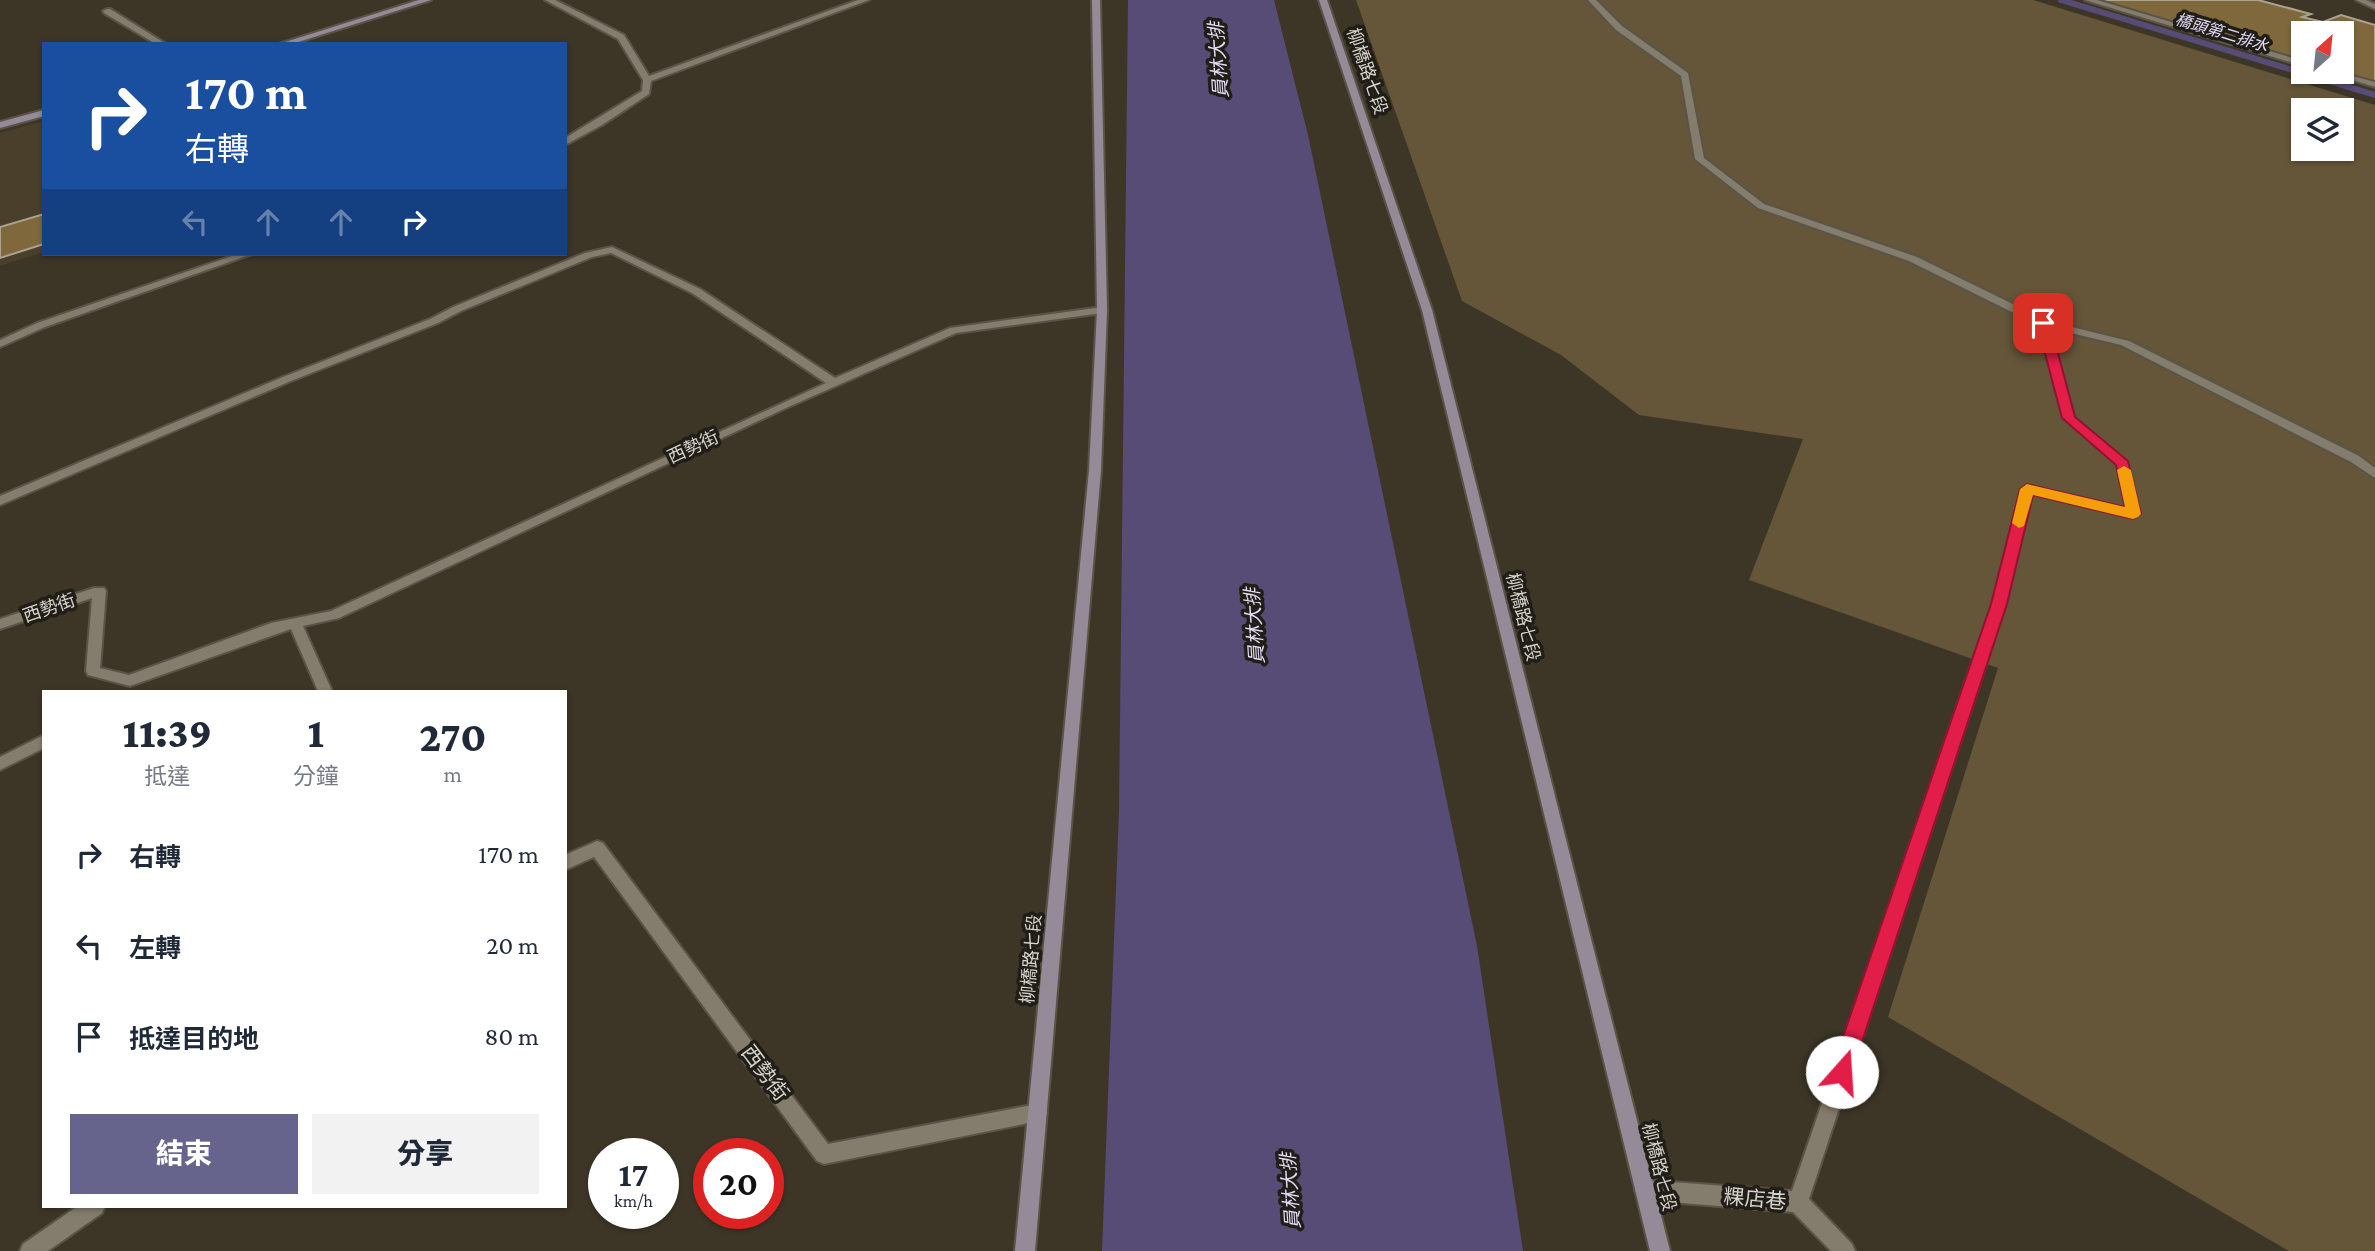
<!DOCTYPE html>
<html lang="zh-TW">
<head>
<meta charset="utf-8">
<style>
	body { margin:0; font-family:"Crimson Pro","Noto Sans TC",serif; background:#f2f2f3; color:#1f2937; height:100vh; display:flex; flex-direction:column; font-size:26px; white-space:nowrap }
	* { box-sizing:border-box; margin:0 }
	p { font-size:23px; color:#747a83 }
	.icon { flex:none; width:38px; height:38px; fill:none; stroke:currentColor; stroke-width:2; stroke-linecap:round; stroke-linejoin:round }
	.map { position:relative; flex:1; overflow:hidden }
	.details { position:absolute; left:42px; top:690px; width:525px; height:518px; display:flex; flex-direction:column; background:#fff; border-radius:0px; box-shadow:0 2px 5px #0004 }
	.details>* { flex:none }
	.banner { position:absolute; left:42px; top:42px; width:525px; height:214px; border-radius:0px; box-shadow:0 2px 5px #0004; background:#1a4fa0; color:#fff; overflow:hidden }
	.needle { width:46px; rotate:27deg }
	.fabs { position:absolute; left:2291px; top:21px; display:grid; gap:14px }
	.fabs a { display:grid; place-items:center; width:63px; height:63px; border-radius:0px; background:#fff; box-shadow:0 2px 5px #0004; font-size:35px }
	.speed { position:absolute; left:588px; top:1138px; display:flex; gap:14px; font-size:35px; font-weight:700; text-align:center }
	.speed>* { display:grid; place-content:center; width:91px; height:91px; border-radius:50%; background:#fff; box-shadow:0 2px 5px #0004; line-height:1 }
	.speed small { font-size:18px; font-weight:400 }
	.speed .limit { border:10px solid #d22; background:#fff; color:#111 }
	.pin { position:absolute; display:grid; place-items:center; width:60px; height:60px; color:#fff; margin:-30px; border-radius:14px; box-shadow:0 4px 10px #0006 }
	.me { position:absolute; width:77px; margin:-38px; rotate:19deg; stroke-linejoin:round; filter:drop-shadow(0 0 5px #0008) }
	.turn { display:flex; align-items:center; gap:24px; height:147px; padding:0 28px; font-size:32px }
	.turn .icon { width:91px; height:91px; stroke-width:2.5 }
	.turn b { display:block; font-size:49px; line-height:60px }
	.lanes { display:flex; align-items:center; height:66px; padding:0 28px; background:#0003; justify-content:center; gap:35px; direction:ltr }
	.lanes .off { opacity:.35 }
	.eta { display:flex; justify-content:space-evenly; align-items:center; height:119px; text-align:center }
	.eta b { font-size:42px; font-weight:800; line-height:49px }
	.button { display:flex; gap:14px; margin-top:auto; padding:14px 28px }
	.button a { flex:1; height:80px; border-radius:0px; background:#66638c; color:#fff; font-size:28px; font-weight:800; line-height:80px; text-align:center }
	.button a+a { background:#f2f2f3; color:#1f2937 }
	ul { padding:0; list-style:none }
	li { display:flex; align-items:center; gap:21px; height:91px; padding:0 28px }
	li div { flex:1 }
	li b { display:block; font-size:26px }
	li em { font-style:normal }
	.map>svg:first-child { display:block }
</style>
</head>
<body>
<div class="map">
<svg width="2375" height="1251" viewBox="0 0 2375 1251">
	<rect width="100%" height="100%" fill="#3d3627"/>
	<path fill="#4a3f2b" d="M 44,121 L 44,252 L 0,266 L 0,133 Z"/>
	<path fill="#655639" fill-rule="evenodd" d="M 1356,0 L 2033,0 L 2375,105 L 2375,1251 L 2289,1251 L 1888,1017 L 1998,668 L 1749,580 L 1803,439 L 1639,415 L 1561,355 L 1462,301 ZM 2303,110 L 2342,110 L 2342,149 L 2303,149 Z"/>
	<path fill="#574c76" d="M 1128,0 L 1274,0 L 1308,135 L 1477,946 L 1523,1251 L 1102,1251 L 1119,811 Z"/>
	<g fill="none" stroke-linecap="round" stroke-linejoin="round">
		<path stroke="#574c76" stroke-width="6" d="M 2061,0 L 2375,95"/>
	</g>
	<path fill="#7f693c" stroke="#aba292" stroke-width="2" d="M 2096,0 L 2258,0 L 2311,14 L 2302,17 L 2323,22 L 2341,15 L 2375,25 L 2375,83 L 2336,72 L 2342,72 L 2342,33 L 2303,33 L 2303,62 Z
		M 44,214 L 44,244 L 0,258 L 0,227 Z"/>
	<g fill="none" stroke-linecap="round" stroke-linejoin="round">
		<g stroke="#5a5448" stroke-width="4">
			<path id="lane" d="M 545,0 L 555,0 L 624,35 L 649,76 L 858,0 L 869,0 L 651,81 L 649,94 L 602,125 L 565,145 L 565,138 L 642,91 L 643,80 L 618,39 Z
				M 1588,0 L 1596,0 L 1622,26 L 1688,73 L 1704,158 L 1764,204 L 1917,257 L 2047,321 L 2129,341 L 2359,456 L 2375,468 L 2375,478 L 2351,462 L 2121,345 L 2050,328 L 2075,417 L 2129,464 L 2139,514 L 2133,518 L 2032,494 L 2006,604 L 1809,1199 L 1852,1244 L 1855,1251 L 1831,1251 L 1793,1212 L 1645,1200 L 1638,1197 L 1635,1190 L 1638,1183 L 1645,1180 L 1792,1191 L 1992,604 L 2021,489 L 2027,485 L 2125,508 L 2117,465 L 2063,418 L 2038,325 L 1909,261 L 1758,208 L 1695,159 L 1681,76 L 1616,30 Z
				M 2085,0 L 2097,0 L 2303,61 L 2303,66 Z
				M 2356,0 L 2366,0 L 2375,4 L 2375,9 Z
				M 107,9 L 110,9 L 166,44 L 156,44 L 104,13 L 103,11 Z
				M 2326,72 L 2338,72 L 2375,82 L 2375,87 Z
				M 612,247 L 700,289 L 835,378 L 950,328 L 1102,307 L 1107,310 L 1102,313 L 956,333 L 786,408 L 339,618 L 303,626 L 332,691 L 318,691 L 291,629 L 130,686 L 88,675 L 86,671 L 92,598 L 0,629 L 0,619 L 94,588 L 104,588 L 106,591 L 100,668 L 129,675 L 271,623 L 331,611 L 826,383 L 692,293 L 611,253 L 592,257 L 461,311 L 438,323 L 291,381 L 0,505 L 0,496 L 283,377 L 430,319 L 453,307 L 585,253 Z
				M 238,254 L 252,254 L 45,327 L 0,347 L 0,340 L 37,323 Z
				M 44,735 L 44,748 L 0,770 L 0,757 Z
				M 597,841 L 603,843 L 828,1144 L 1037,1104 L 1044,1106 L 1047,1113 L 1044,1120 L 824,1164 L 817,1161 L 594,857 L 565,870 L 565,855 Z
				M 78,1206 L 105,1206 L 102,1213 L 48,1251 L 20,1251 L 23,1244 Z"/>
		</g>
		<g stroke="#5a5448" stroke-width="4">
			<path id="secondary" d="M 419,0 L 431,0 L 292,44 L 279,44 Z
				M 1092,0 L 1100,0 L 1107,310 L 1101,470 L 1035,1251 L 1015,1251 L 1089,470 L 1097,310 Z
				M 1319,0 L 1327,0 L 1432,310 L 1670,1251 L 1650,1251 L 1422,310 Z
				M 44,110 L 44,116 L 0,128 L 0,122 Z"/>
		</g>
		<use href="#lane" fill="#847c6c" fill-rule="evenodd"/>
		<use href="#secondary" fill="#958a97" fill-rule="evenodd"/>
	</g>
	<path fill="#e11d48" stroke="#92132f" stroke-width="2" d="M 2043,319 L 2050,323 L 2075,417 L 2128,461 L 2141,514 L 2133,519 L 2033,495 L 2007,604 L 1852,1072 L 1849,1079 L 1842,1082 L 1834,1079 L 1831,1072 L 1991,604 L 2020,489 L 2027,484 L 2125,507 L 2116,465 L 2062,418 L 2037,323 Z"/>
	<path fill="#f59e0b" d="M 2124,466 L 2131,470 L 2141,514 L 2138,517 L 2133,519 L 2033,495 L 2024,526 L 2019,528 L 2012,523 L 2020,489 L 2027,484 L 2125,507 L 2117,470 Z"/>
	<g text-anchor="middle" stroke-width="7" stroke-linejoin="round" paint-order="stroke">
		<g font-size="16" font-style="italic" fill="#e1dbf7" stroke="#211e17">
			<text transform="translate(2222 32) rotate(17)" y="6">橋頭第二排水</text>
		</g>
		<g font-size="18" fill="#d7d3ca" stroke="#211e17">
			<text transform="translate(1367 71) rotate(71)" y="6">柳橋路七段</text>
			<text transform="translate(693 447) rotate(-25)" y="6">西勢街</text>
			<text transform="translate(49 608) rotate(-19)" y="6">西勢街</text>
			<text transform="translate(1523 617) rotate(76)" y="6">柳橋路七段</text>
			<text transform="translate(1031 959) rotate(-85)" y="6">柳橋路七段</text>
			<text transform="translate(1659 1167) rotate(76)" y="6">柳橋路七段</text>
		</g>
		<g font-size="19" font-style="italic" fill="#e1dbf7" stroke="#211e17">
			<text transform="translate(1218 60) rotate(-94)" y="7">員林大排</text>
			<text transform="translate(1254 626) rotate(-94)" y="7">員林大排</text>
			<text transform="translate(1290 1191) rotate(-94)" y="7">員林大排</text>
		</g>
		<g font-size="21" fill="#d7d3ca" stroke="#211e17">
			<text transform="translate(765 1073) rotate(53)" y="7">西勢街</text>
			<text transform="translate(1755 1199) rotate(5)" y="7">粿店巷</text>
		</g>
	</g>
</svg>
<div class="fabs">
<a><svg class="needle" viewBox="-14 -14 28 28"><path d="M0-13l5 13h-10z" fill="#e53935"/><path d="M0 13l5-13h-10z" fill="#747a83"/></svg></a>
<a><svg class="icon" aria-label="layers" viewBox="0 0 24 24"><path d="M12 4l9 5-9 5-9-5zM3 14l9 5 9-5"/></svg></a>
</div>
<div class="speed"><div>17<small>km/h</small></div><div class="limit">20</div></div>
<div class="pin" style="left:2043px;top:323px;background:#d93025"><svg class="icon" aria-label="arrive" viewBox="0 0 24 24"><path d="M6 21V4h12l-3 4 3 4H6"/></svg></div>
<svg class="me" style="left:1842px;top:1072px" viewBox="-20 -20 40 40"><circle r="19" fill="#fff"/><path d="M0-13L10 11 0 6-10 11z" fill="#e11d48"/></svg>
<div class="banner">
<div class="turn"><svg class="icon" aria-label="right" viewBox="0 0 24 24"><path d="M7 20v-9h11M14 6l5 5-5 5"/></svg><div><b>170 m</b>右轉</div></div>
<div class="lanes"><svg class="icon off" aria-label="left" viewBox="0 0 24 24"><path d="M17 20v-9H6M10 6l-5 5 5 5"/></svg><svg class="icon off" aria-label="ahead" viewBox="0 0 24 24"><path d="M12 20V5M6 11l6-6 6 6"/></svg><svg class="icon off" aria-label="ahead" viewBox="0 0 24 24"><path d="M12 20V5M6 11l6-6 6 6"/></svg><svg class="icon" aria-label="right" viewBox="0 0 24 24"><path d="M7 20v-9h11M14 6l5 5-5 5"/></svg></div>
</div>
<section class="details">
<div class="eta">
<div><b>11:39</b><p>抵達</p></div>
<div><b>1</b><p>分鐘</p></div>
<div><b>270</b><p>m</p></div>
</div>
<ul>
<li><svg class="icon" aria-label="right" viewBox="0 0 24 24"><path d="M7 20v-9h11M14 6l5 5-5 5"/></svg><div><b>右轉</b></div><em>170 m</em></li>
<li><svg class="icon" aria-label="left" viewBox="0 0 24 24"><path d="M17 20v-9H6M10 6l-5 5 5 5"/></svg><div><b>左轉</b></div><em>20 m</em></li>
<li><svg class="icon" aria-label="arrive" viewBox="0 0 24 24"><path d="M6 21V4h12l-3 4 3 4H6"/></svg><div><b>抵達目的地</b></div><em>80 m</em></li>
</ul>
<div class="button"><a>結束</a><a>分享</a></div>
</section>
</div>
</body>
</html>
